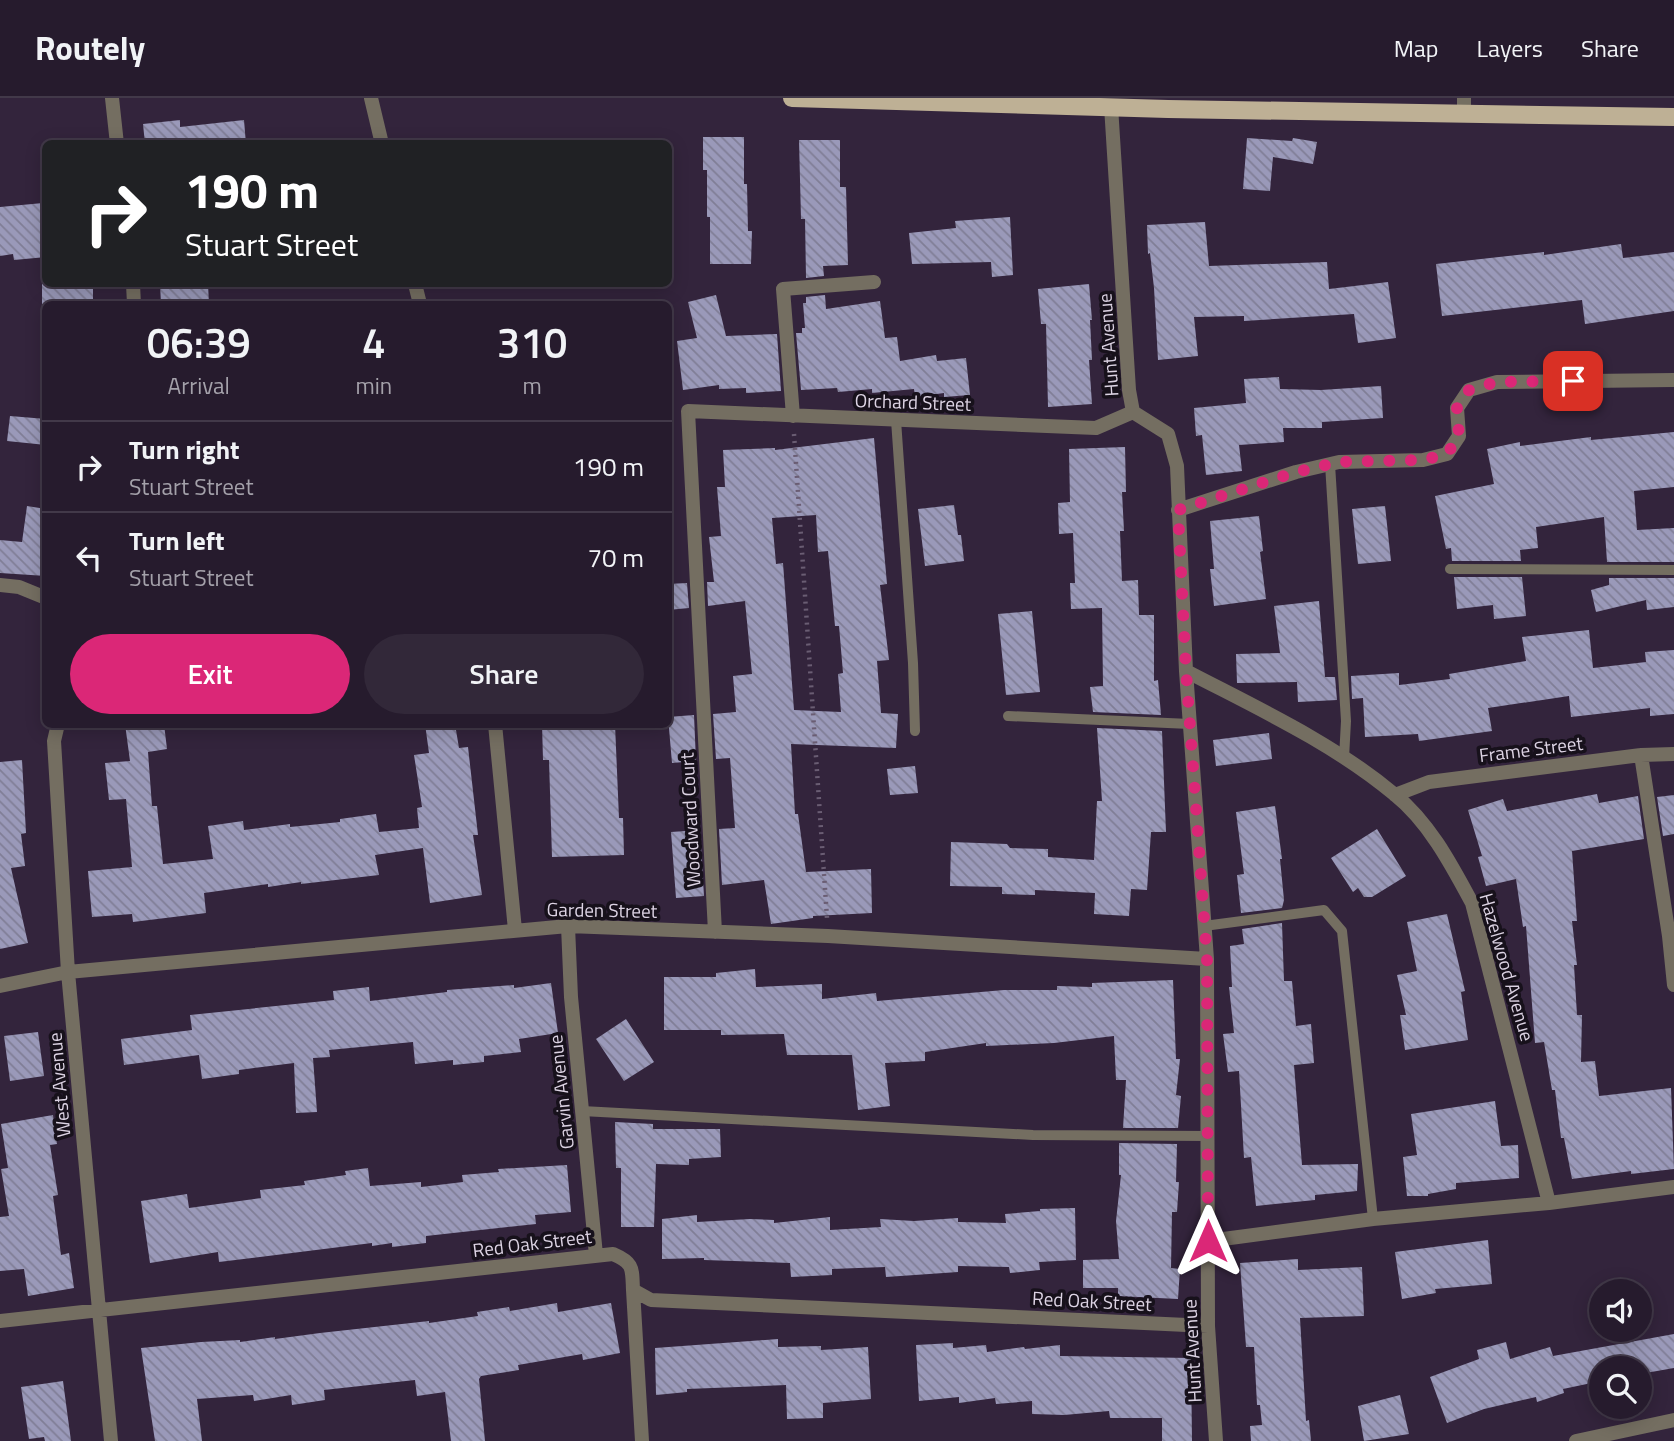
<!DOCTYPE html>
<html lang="en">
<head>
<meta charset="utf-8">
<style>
	body { margin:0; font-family:"Titillium Web",sans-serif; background:#322839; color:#f1f3f6; height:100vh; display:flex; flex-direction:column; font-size:26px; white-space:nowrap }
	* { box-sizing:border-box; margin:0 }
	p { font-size:23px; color:#a4a1aa }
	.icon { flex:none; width:38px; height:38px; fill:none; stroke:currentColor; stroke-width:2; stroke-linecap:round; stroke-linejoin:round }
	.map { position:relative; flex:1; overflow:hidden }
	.panel { position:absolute; left:42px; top:203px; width:630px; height:427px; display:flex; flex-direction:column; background:#261b2d; border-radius:10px; box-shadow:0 4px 18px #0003,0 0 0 2px #423949 }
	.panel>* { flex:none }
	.banner { position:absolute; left:42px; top:42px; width:630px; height:147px; border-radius:10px; box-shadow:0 4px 18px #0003,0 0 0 2px #423949; background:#202124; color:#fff; overflow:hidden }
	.tools { position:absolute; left:1589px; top:1181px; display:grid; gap:14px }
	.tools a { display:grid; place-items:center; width:63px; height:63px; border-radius:50%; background:#261b2d; box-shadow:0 4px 18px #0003,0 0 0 2px #423949; font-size:35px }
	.pin { position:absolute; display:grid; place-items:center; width:60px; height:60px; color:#fff; margin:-30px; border-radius:14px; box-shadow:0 4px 10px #0006 }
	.me { position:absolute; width:77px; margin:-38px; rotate:0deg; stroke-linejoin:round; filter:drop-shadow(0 0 5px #0008) }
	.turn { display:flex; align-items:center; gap:24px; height:147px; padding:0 28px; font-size:32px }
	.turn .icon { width:91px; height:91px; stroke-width:2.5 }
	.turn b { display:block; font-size:49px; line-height:60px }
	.eta { display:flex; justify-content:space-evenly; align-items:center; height:119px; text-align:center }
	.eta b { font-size:42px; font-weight:600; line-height:49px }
	.cta { display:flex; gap:14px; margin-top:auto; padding:14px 28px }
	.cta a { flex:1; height:80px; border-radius:42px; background:#db2777; color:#fff; font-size:28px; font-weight:600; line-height:80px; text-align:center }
	.cta a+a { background:#322839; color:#f1f3f6 }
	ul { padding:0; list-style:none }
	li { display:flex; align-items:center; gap:21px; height:91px; padding:0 28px; border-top:2px solid #423949 }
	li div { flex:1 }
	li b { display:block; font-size:26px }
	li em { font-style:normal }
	header { display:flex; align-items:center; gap:42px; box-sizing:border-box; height:98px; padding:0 35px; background:#261b2d; border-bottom:2px solid #423949 }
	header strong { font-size:33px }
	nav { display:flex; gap:38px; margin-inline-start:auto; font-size:24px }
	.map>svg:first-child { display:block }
</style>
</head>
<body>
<header>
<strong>Routely</strong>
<nav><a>Map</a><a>Layers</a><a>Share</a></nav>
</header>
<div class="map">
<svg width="1674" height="1343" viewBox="0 0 1674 1343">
	<defs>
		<pattern id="building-back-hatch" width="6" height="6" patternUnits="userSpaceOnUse" patternTransform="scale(1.75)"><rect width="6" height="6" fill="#9a99b9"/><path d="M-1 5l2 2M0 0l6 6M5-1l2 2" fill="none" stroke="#807e96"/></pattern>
	</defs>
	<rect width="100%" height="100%" fill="#33243c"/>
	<path fill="url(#building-back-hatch)" fill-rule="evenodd" d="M 180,22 L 180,29 L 244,22 L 246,46 L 145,46 L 143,26 Z
		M 703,39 L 744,39 L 744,86 L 747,86 L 748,133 L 752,133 L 751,166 L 710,166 L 710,119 L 707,119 L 707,72 L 703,72 Z
		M 1247,40 L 1292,43 L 1293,40 L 1317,44 L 1313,66 L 1273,59 L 1270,93 L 1243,91 Z
		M 799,42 L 840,42 L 840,89 L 846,89 L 848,167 L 823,168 L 824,178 L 806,180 L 805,121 L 801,121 Z
		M 43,105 L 46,159 L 14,162 L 13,156 L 0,158 L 0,109 Z
		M 1010,119 L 1013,177 L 992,179 L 991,164 L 912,166 L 909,135 L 956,130 L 955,123 Z
		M 1205,124 L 1209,168 L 1327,164 L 1329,191 L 1388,184 L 1396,240 L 1358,245 L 1354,216 L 1244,223 L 1244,218 L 1194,219 L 1198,258 L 1158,262 L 1154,190 L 1150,155 L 1148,156 L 1147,127 Z
		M 1621,146 L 1623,160 L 1674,154 L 1674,213 L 1585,226 L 1582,202 L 1442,218 L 1436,166 L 1544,154 L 1544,157 Z
		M 42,186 L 93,186 L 93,206 L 42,206 Z
		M 160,186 L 208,186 L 209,206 L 161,206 Z
		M 1089,186 L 1092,222 L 1090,222 L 1092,262 L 1089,262 L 1092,306 L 1048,309 L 1046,226 L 1041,226 L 1038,191 Z
		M 716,197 L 726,238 L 777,236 L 781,293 L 746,295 L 746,290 L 719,291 L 719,287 L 683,292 L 677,243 L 697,240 L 688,204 Z
		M 825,197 L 826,211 L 880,203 L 885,240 L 897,239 L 900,263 L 936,257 L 937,263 L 966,260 L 970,297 L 944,299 L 944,295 L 915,299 L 914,291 L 872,295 L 872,291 L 838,294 L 837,290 L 801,292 L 796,235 L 802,235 L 802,230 L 805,230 L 803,205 L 806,205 L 806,199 Z
		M 1279,279 L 1280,291 L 1321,292 L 1381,288 L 1383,320 L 1322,324 L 1322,330 L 1283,330 L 1284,344 L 1239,347 L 1242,373 L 1206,377 L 1202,337 L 1196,338 L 1194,310 L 1246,305 L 1244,281 Z
		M 10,318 L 46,321 L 46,347 L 7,343 Z
		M 1674,334 L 1674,389 L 1634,393 L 1637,432 L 1674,430 L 1674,464 L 1607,464 L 1604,419 L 1536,429 L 1538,450 L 1520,452 L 1521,463 L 1452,463 L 1451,450 L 1446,451 L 1435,398 L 1494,386 L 1487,351 L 1520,344 L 1520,348 L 1591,339 L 1591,342 Z
		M 874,340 L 887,486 L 880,487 L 889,562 L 877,563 L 881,615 L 898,616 L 896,650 L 791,646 L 795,716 L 798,716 L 806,774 L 871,771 L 872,815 L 813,818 L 813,820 L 771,826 L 764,782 L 722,787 L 719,731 L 735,730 L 730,660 L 716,661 L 713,616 L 736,614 L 733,578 L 752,576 L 745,503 L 708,508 L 707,484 L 714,484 L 709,439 L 721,438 L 717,389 L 725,389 L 723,352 L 775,350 L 775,352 ZM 816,417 L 818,454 L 828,453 L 835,528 L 839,528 L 843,575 L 838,576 L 841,614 L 794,612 L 783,465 L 776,466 L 772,420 Z
		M 1125,349 L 1126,394 L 1122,394 L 1124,433 L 1120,433 L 1122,483 L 1138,482 L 1139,517 L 1154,517 L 1154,583 L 1158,582 L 1161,617 L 1093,614 L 1090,589 L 1103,588 L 1102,510 L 1071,511 L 1070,485 L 1075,485 L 1073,435 L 1059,436 L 1058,405 L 1070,404 L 1069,351 Z
		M 954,407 L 958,437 L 961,437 L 964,463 L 925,468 L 918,411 Z
		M 27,408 L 46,411 L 46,478 L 0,475 L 0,442 L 22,444 Z
		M 1385,408 L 1391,463 L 1358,466 L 1352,411 Z
		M 1259,418 L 1263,453 L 1260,454 L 1266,501 L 1214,508 L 1210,471 L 1214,471 L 1210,423 Z
		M 1454,479 L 1522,479 L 1526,518 L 1494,521 L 1493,507 L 1457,511 Z
		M 1609,480 L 1674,480 L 1674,509 L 1647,512 L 1646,502 L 1596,514 L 1591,492 L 1609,487 Z
		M 687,485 L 689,510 L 668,512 L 668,486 Z
		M 1319,503 L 1325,579 L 1335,579 L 1337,602 L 1298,604 L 1297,584 L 1237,585 L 1236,556 L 1280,555 L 1274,508 Z
		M 1032,513 L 1040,594 L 1006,597 L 998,516 Z
		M 1589,532 L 1593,570 L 1646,564 L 1645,554 L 1674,552 L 1674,616 L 1650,618 L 1650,610 L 1571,619 L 1569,598 L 1488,610 L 1492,633 L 1419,643 L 1418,636 L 1365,639 L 1363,600 L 1352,601 L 1351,578 L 1399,575 L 1399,587 L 1450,581 L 1449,576 L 1526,563 L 1522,539 Z
		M 694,617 L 696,663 L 672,665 L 668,619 Z
		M 125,626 L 164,626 L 167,651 L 148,654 L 152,708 L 157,708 L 163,766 L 213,761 L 208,728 L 243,723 L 244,732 L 290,726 L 290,729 L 340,724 L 340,721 L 376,716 L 379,734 L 419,730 L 417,710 L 422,709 L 414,657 L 429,655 L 425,626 L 455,626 L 459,650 L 468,649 L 478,737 L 473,737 L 482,797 L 430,805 L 423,750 L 375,757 L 379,777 L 301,786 L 301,784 L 268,789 L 268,786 L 204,795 L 206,815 L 133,824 L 132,816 L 92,819 L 88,773 L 132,769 L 126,701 L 109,702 L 105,665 L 130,663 Z
		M 542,626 L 615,626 L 619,720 L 623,720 L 624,757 L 552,759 L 549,662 L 543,662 Z
		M 1097,630 L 1162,633 L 1166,734 L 1151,734 L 1147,792 L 1131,791 L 1129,818 L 1094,816 L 1095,795 L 1035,792 L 1035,797 L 1002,796 L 1002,789 L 950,788 L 951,744 L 1007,746 L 1010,750 L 1048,751 L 1048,759 L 1094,762 L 1097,703 L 1102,703 Z
		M 1269,635 L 1272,661 L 1216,668 L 1213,642 Z
		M 22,662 L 26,735 L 21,736 L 25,768 L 11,770 L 28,845 L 0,851 L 0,664 Z
		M 915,668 L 918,695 L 890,697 L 887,671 Z
		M 1597,696 L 1599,705 L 1638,698 L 1644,741 L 1572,753 L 1577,823 L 1572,823 L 1577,867 L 1574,867 L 1577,917 L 1582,917 L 1581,964 L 1595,963 L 1599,998 L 1671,990 L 1674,1071 L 1631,1076 L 1631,1073 L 1572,1081 L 1564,1040 L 1561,1040 L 1555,992 L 1552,992 L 1544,944 L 1535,945 L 1526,828 L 1523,829 L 1516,781 L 1486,788 L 1478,759 L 1482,758 L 1468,712 L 1503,701 L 1507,713 Z
		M 1674,697 L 1674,736 L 1663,738 L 1657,699 Z
		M 1275,708 L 1282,761 L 1280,761 L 1284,802 L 1282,810 L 1241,815 L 1237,777 L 1244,776 L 1236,714 Z
		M 1377,731 L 1406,778 L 1372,799 L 1364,799 L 1358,790 L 1353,794 L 1331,760 Z
		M 700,732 L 704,798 L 676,800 L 671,734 Z
		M 1447,816 L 1465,893 L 1461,894 L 1468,942 L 1405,952 L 1400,917 L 1406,917 L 1397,877 L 1417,873 L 1407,824 Z
		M 1282,825 L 1284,883 L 1292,883 L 1296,928 L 1311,926 L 1314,965 L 1294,967 L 1302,1067 L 1358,1066 L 1357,1093 L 1315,1097 L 1315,1102 L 1256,1108 L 1251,1059 L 1244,1060 L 1239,973 L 1228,974 L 1223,936 L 1234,935 L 1229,889 L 1232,889 L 1230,848 L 1244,846 L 1242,831 Z
		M 755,871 L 756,889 L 822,886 L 822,901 L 876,895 L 877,903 L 1004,892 L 1057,892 L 1057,888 L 1092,889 L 1092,885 L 1173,882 L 1176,961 L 1180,961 L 1176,997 L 1181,998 L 1178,1030 L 1123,1030 L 1126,982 L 1116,982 L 1114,938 L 1054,945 L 986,948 L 986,945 L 925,954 L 925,963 L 885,965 L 890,1008 L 858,1012 L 852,957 L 787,957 L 784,936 L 721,937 L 721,932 L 664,932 L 664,879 L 716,879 L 716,875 Z
		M 551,885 L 558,935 L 519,941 L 521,954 L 484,958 L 484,964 L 453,967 L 453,962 L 415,966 L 413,944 L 329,952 L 330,959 L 313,960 L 317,1014 L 296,1015 L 294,965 L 239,972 L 239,976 L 202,981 L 199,957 L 124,967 L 121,941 L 192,932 L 190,917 L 334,902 L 333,893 L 369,889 L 370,903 L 447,894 L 447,892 L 514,887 L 514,890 Z
		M 626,921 L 654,964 L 624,983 L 596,941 Z
		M 38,934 L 44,978 L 10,983 L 4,938 Z
		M 1495,1003 L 1501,1048 L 1518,1047 L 1519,1080 L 1456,1085 L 1456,1091 L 1428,1096 L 1428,1098 L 1407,1098 L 1403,1059 L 1417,1057 L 1411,1016 Z
		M 53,1017 L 57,1046 L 50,1047 L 58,1097 L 53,1098 L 61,1157 L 69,1155 L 74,1190 L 28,1198 L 24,1171 L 0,1173 L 0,1119 L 9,1118 L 1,1071 L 8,1070 L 1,1026 Z
		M 615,1024 L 653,1026 L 653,1031 L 720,1031 L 721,1059 L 689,1061 L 689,1067 L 656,1066 L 654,1129 L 621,1129 L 621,1070 L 616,1070 Z
		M 1119,1045 L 1177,1046 L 1176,1084 L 1179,1084 L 1177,1114 L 1172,1114 L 1171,1170 L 1180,1171 L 1178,1201 L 1118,1198 L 1118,1190 L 1083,1190 L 1083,1162 L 1119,1161 L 1116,1123 L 1121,1077 L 1119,1077 Z
		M 567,1067 L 571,1114 L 535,1117 L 536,1126 L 426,1138 L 426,1145 L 392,1149 L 392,1145 L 372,1148 L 372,1145 L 219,1164 L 218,1154 L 150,1165 L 141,1103 L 187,1096 L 189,1110 L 261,1100 L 260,1092 L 305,1087 L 304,1083 L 346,1077 L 345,1073 L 368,1070 L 370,1088 L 421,1084 L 421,1089 L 463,1084 L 462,1077 L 499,1074 L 498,1071 Z
		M 1075,1110 L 1076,1162 L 1039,1164 L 1040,1172 L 1010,1175 L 1009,1169 L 958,1168 L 958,1174 L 886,1179 L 885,1169 L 832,1171 L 832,1177 L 791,1179 L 790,1165 L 704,1162 L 704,1160 L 662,1161 L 662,1121 L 697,1117 L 697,1124 L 750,1121 L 774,1122 L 774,1125 L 830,1119 L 830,1132 L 881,1129 L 880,1121 L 914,1123 L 958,1120 L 958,1124 L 1006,1125 L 1005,1116 L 1040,1113 L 1040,1111 Z
		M 1488,1142 L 1492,1186 L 1435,1191 L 1436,1195 L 1402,1201 L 1395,1154 Z
		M 1298,1161 L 1298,1172 L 1362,1169 L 1364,1218 L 1300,1220 L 1306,1323 L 1309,1322 L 1311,1343 L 1251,1343 L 1250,1328 L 1262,1327 L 1260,1307 L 1257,1307 L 1254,1249 L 1246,1249 L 1240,1165 Z
		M 557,1205 L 558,1214 L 611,1205 L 620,1255 L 583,1262 L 582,1256 L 518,1267 L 519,1272 L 481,1278 L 479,1281 L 485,1343 L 451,1343 L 445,1294 L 417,1298 L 415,1282 L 324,1292 L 325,1302 L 292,1307 L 291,1297 L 254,1303 L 253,1297 L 197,1301 L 202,1343 L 155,1343 L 141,1250 L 201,1244 L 240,1242 L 240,1244 L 275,1239 L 275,1241 L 320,1235 L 429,1223 L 429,1225 L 478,1218 L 477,1214 L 509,1209 L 510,1213 Z
		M 1674,1236 L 1674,1270 L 1640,1276 L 1640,1270 L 1601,1270 L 1601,1283 L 1563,1291 L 1564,1295 L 1537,1304 L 1536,1299 L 1484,1311 L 1447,1325 L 1430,1279 L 1479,1261 L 1477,1252 L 1506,1244 L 1510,1261 L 1550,1249 L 1553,1258 Z
		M 778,1241 L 778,1249 L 821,1248 L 821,1252 L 868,1249 L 871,1301 L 823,1305 L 823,1320 L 787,1321 L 786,1287 L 687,1291 L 687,1294 L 656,1297 L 655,1250 Z
		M 953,1245 L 953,1250 L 986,1247 L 987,1254 L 1024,1249 L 1025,1251 L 1060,1247 L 1060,1258 L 1191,1260 L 1192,1343 L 1162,1343 L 1162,1320 L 1110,1320 L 1109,1313 L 1064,1317 L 1032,1316 L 1032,1303 L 996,1306 L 995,1300 L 959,1305 L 959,1299 L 919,1303 L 916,1247 Z
		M 63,1283 L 71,1343 L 45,1343 L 44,1339 L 29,1341 L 21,1289 Z
		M 1400,1297 L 1409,1336 L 1364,1343 L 1358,1308 Z"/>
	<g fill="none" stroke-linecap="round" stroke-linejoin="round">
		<path stroke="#6a5d73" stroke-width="4.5" stroke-dasharray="2 5" stroke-linecap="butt" d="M 794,336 L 827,820"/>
		<path stroke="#746e61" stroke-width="10" d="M 896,322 L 913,565 L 915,633
			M 1330,366 L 1346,623 L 1344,660
			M 1450,471 L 1674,472
			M 1008,618 L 1190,626
			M 1204,828 L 1324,812 L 1342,833 L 1373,1121
			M 582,1013 L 1033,1037 L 1208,1038"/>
		<path stroke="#746e61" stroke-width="14" d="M 112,0 L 117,46
			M 371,0 L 382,46
			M 1464,0 L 1464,16
			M 1111,8 L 1129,292 L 1133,314 L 1168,336 L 1177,368 L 1186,573 L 1207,861 L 1208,1228 L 1216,1343
			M 133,186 L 134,206
			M 415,186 L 420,206
			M 793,318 L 783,191 L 874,184
			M 1178,412 L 1296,374 L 1339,364 L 1423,362 L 1447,356 L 1459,338 L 1457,310 L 1469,292 L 1497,284 L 1674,282
			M 0,487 L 19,489 L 46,500
			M 1186,573 C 1257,610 1333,645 1394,696 C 1429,724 1451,766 1472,805 L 1549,1105
			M 58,626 L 54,643 L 68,874 L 111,1343
			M 495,626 L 515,832
			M 1641,657 L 1669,838 L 1674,887
			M 1395,697 L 1429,684 L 1641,657 L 1674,656
			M 568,828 L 571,899 L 596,1157
			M 715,834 L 688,313 L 1096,330 L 1133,314
			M 0,888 L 68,874 L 568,828 L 828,838 L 1207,861
			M 1208,1143 L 1373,1121 L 1549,1105 L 1674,1089
			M 633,1192 L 642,1343
			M 0,1223 L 613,1156 C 634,1165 632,1170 633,1192 L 651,1202 L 1208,1228
			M 1576,1343 L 1674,1322"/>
		<path stroke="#beb095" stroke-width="18" d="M 792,0 L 1168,11 L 1674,19"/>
	</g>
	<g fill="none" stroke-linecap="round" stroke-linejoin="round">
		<path stroke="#db2777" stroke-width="12" stroke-dasharray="0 21.6" d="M 1208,1143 L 1207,861 L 1186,573 L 1178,412 L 1296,374 L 1339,364 L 1423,362 L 1447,356 L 1459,338 L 1457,310 L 1469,292 L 1497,284 L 1573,283"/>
	</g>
	<g text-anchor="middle" stroke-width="7" stroke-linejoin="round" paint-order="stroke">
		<g font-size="19" fill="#dcd3e3" stroke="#17111b">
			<text transform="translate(1108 247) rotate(-94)" y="7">Hunt Avenue</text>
			<text transform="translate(913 304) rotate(2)" y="7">Orchard Street</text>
			<text transform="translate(1531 651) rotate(-7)" y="7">Frame Street</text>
			<text transform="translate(690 722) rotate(-93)" y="7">Woodward Court</text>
			<text transform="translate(602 812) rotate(1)" y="7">Garden Street</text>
			<text transform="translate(1507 869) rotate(74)" y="7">Hazelwood Avenue</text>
			<text transform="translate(59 987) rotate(-95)" y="7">West Avenue</text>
			<text transform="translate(561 994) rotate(-96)" y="7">Garvin Avenue</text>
			<text transform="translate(532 1145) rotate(-7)" y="7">Red Oak Street</text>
			<text transform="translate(1092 1203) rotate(3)" y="7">Red Oak Street</text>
			<text transform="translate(1192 1253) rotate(-93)" y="7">Hunt Avenue</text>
		</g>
	</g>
</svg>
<div class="tools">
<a><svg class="icon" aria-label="sound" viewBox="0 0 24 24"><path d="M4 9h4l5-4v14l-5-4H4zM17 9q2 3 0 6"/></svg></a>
<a><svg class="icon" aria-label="search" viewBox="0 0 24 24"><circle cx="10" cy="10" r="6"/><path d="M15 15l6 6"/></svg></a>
</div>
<div class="pin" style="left:1573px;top:283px;background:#d93025"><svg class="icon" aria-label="arrive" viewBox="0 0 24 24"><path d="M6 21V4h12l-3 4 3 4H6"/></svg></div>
<svg class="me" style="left:1208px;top:1143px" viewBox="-20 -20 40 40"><path d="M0-17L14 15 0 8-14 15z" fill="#db2777" stroke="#fff" stroke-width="4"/></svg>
<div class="banner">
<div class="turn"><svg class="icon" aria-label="right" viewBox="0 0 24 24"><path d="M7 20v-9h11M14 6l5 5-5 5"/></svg><div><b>190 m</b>Stuart Street</div></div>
</div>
<section class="panel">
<div class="eta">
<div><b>06:39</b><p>Arrival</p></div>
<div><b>4</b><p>min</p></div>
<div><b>310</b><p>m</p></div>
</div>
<ul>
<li><svg class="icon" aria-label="right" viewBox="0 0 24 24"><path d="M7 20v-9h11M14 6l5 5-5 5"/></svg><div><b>Turn right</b><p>Stuart Street</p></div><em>190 m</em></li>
<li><svg class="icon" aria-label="left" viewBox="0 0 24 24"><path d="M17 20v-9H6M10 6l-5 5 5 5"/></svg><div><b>Turn left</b><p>Stuart Street</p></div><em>70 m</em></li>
</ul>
<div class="cta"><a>Exit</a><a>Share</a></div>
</section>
</div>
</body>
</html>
